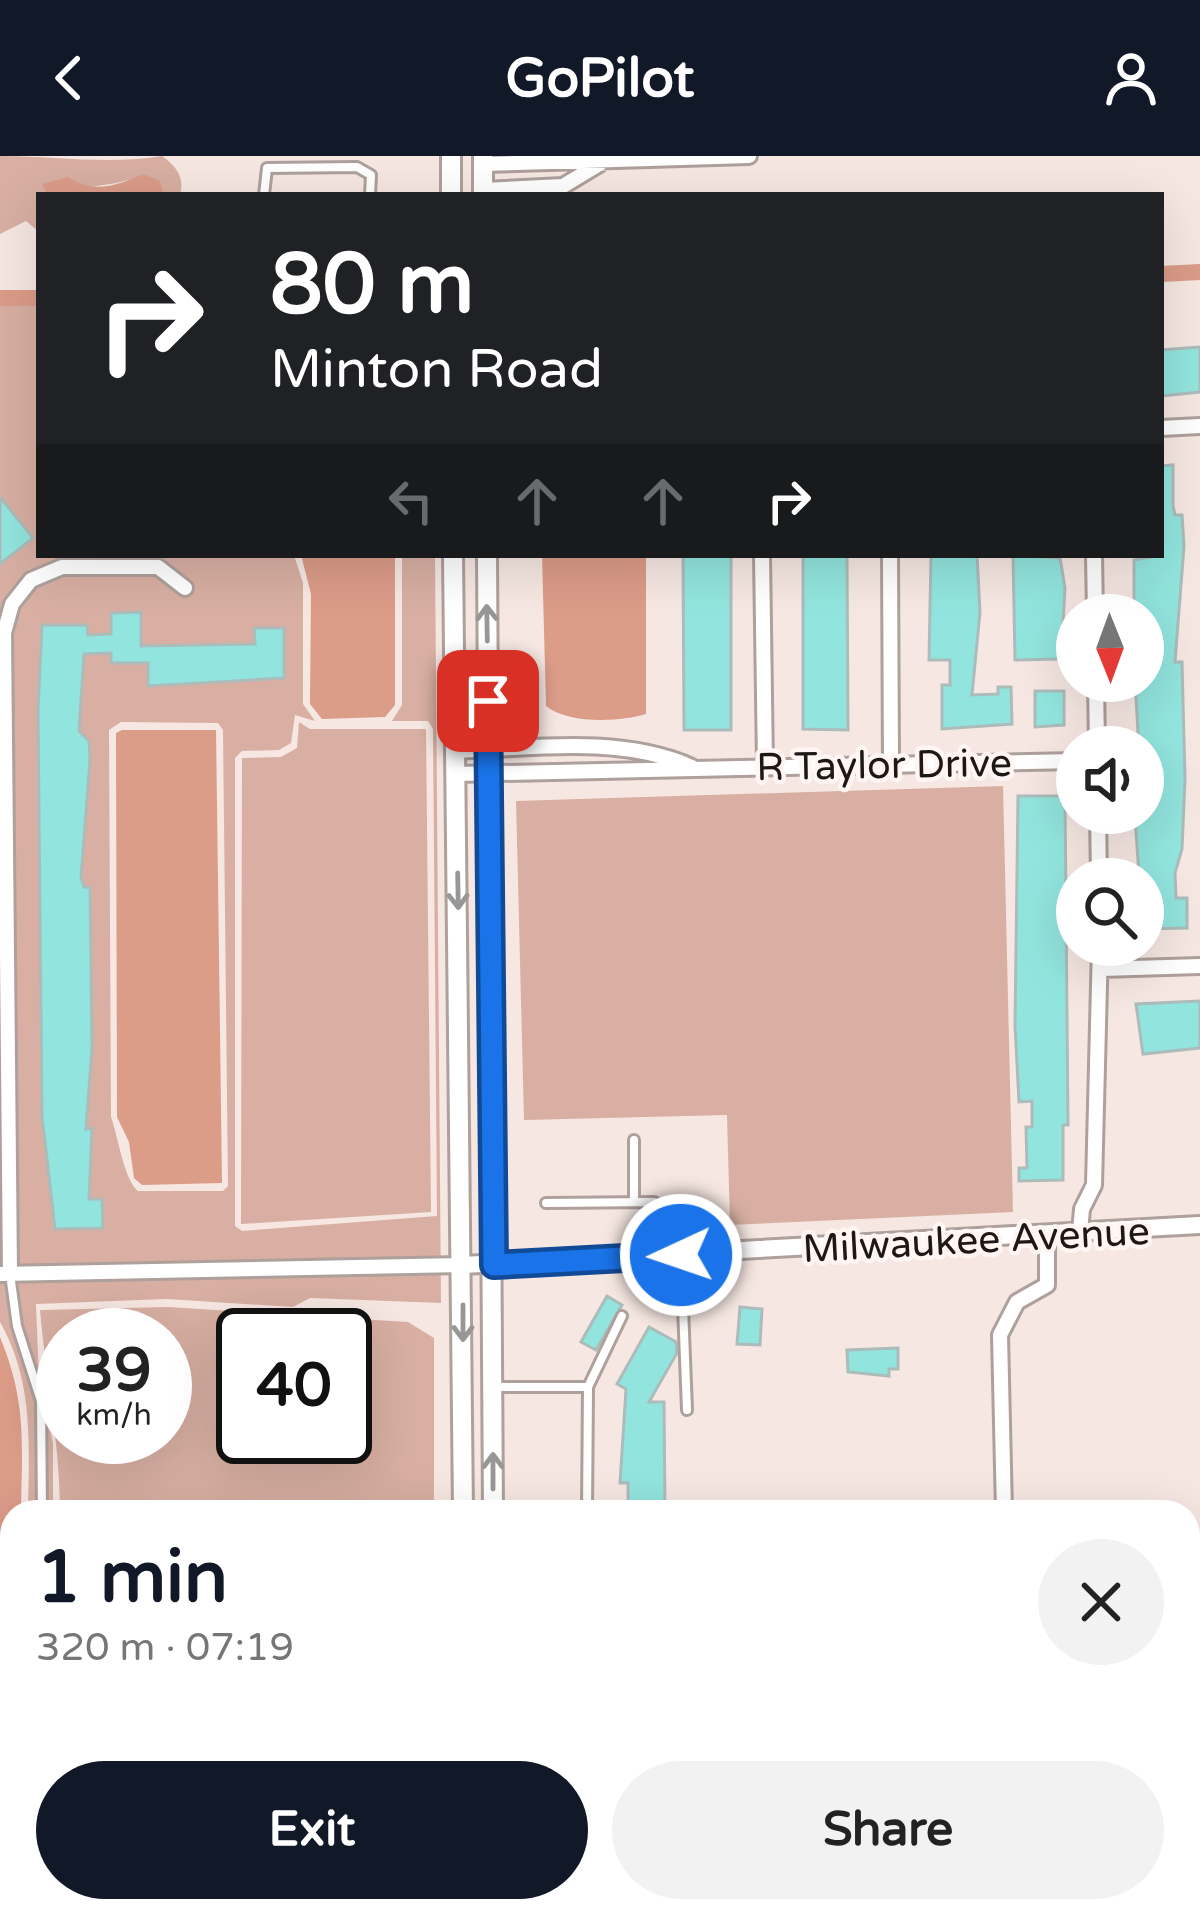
<!DOCTYPE html>
<html lang="en">
<head>
<meta charset="utf-8">
<style>
	body { margin:0; font-family:"Varela Round",sans-serif; background:#f2f2f2; color:#222; height:100vh; display:flex; flex-direction:column; font-size:45px; white-space:nowrap }
	* { box-sizing:border-box; margin:0 }
	p { font-size:39px; color:#767676 }
	.icon { flex:none; width:66px; height:66px; fill:none; stroke:currentColor; stroke-width:2; stroke-linecap:round; stroke-linejoin:round }
	.map { position:relative; flex:1; overflow:hidden }
	.panel { position:absolute; left:0px; top:1344px; width:1200px; height:423px; display:flex; flex-direction:column; background:#fff; border-radius:36px 36px 0 0; box-shadow:0 12px 48px #0002 }
	.panel>* { flex:none }
	.banner { position:absolute; left:36px; top:36px; width:1128px; height:366px; border-radius:0px; box-shadow:0 12px 48px #0002; background:#202124; color:#fff; overflow:hidden }
	.needle { width:78px; rotate:179deg }
	.buttons { position:absolute; left:1056px; top:438px; display:grid; gap:24px }
	.buttons a { display:grid; place-items:center; width:108px; height:108px; border-radius:50%; background:#fff; box-shadow:0 12px 48px #0002; font-size:60px }
	.speed { position:absolute; left:36px; top:1152px; display:flex; gap:24px; font-size:60px; font-weight:700; text-align:center }
	.speed>* { display:grid; place-content:center; width:156px; height:156px; border-radius:50%; background:#fff; box-shadow:0 12px 48px #0002; line-height:1 }
	.speed small { font-size:30px; font-weight:400 }
	.speed .limit { border:6px solid #111; border-radius:18px; background:#fff; color:#111 }
	.pin { position:absolute; display:grid; place-items:center; width:102px; height:102px; color:#fff; margin:-51px; border-radius:24px; box-shadow:0 6px 18px #0006 }
	.me { position:absolute; width:132px; margin:-66px; rotate:267deg; stroke-linejoin:round; filter:drop-shadow(0 0 9px #0008) }
	.turn { display:flex; align-items:center; gap:42px; height:252px; padding:0 36px; font-size:54px }
	.turn .icon { width:156px; height:156px; stroke-width:2.5 }
	.turn b { display:block; font-size:84px; line-height:102px }
	.lanes { display:flex; align-items:center; height:114px; padding:0 36px; background:#0003; justify-content:center; gap:60px; direction:ltr }
	.lanes .off { opacity:.35 }
	.round { display:grid; place-items:center; flex:none; width:126px; height:126px; border-radius:63px; background:#f2f2f2 }
	.head { display:flex; align-items:center; justify-content:space-between; height:204px; padding:0 36px }
	h1 { font-size:72px; font-weight:700; line-height:90px; color:#111827 }
	.button { display:flex; gap:24px; margin-top:auto; padding:24px 36px }
	.button a { flex:1; height:138px; border-radius:72px; background:#111827; color:#fff; font-size:48px; font-weight:700; line-height:138px; text-align:center }
	.button a+a { background:#f2f2f2; color:#222 }
	header { display:flex; justify-content:space-between; align-items:center; height:156px; padding:0 36px; background:#111827; color:#fff; font-size:54px; font-weight:700 }
	.map>svg:first-child { display:block }
</style>
</head>
<body>
<header><svg class="icon" aria-label="back" viewBox="0 0 24 24"><path d="M15 5l-7 7 7 7"/></svg>GoPilot<svg class="icon" aria-label="person" viewBox="0 0 24 24"><circle cx="12" cy="8" r="4"/><path d="M4 21q1-7 8-7t8 7"/></svg></header>
<div class="map">
<svg width="1200" height="1765" viewBox="0 0 1200 1765">
	<rect width="100%" height="100%" fill="#f6e7e2"/>
	<path fill="#d8afa2" fill-rule="evenodd" d="M 0,0 C 58,0 105,9 162,0 C 176,10 185,21 180,39 L 164,39 L 144,19 C 110,33 68,30 39,39 L 39,76 L 26,65 L 0,78 Z
		M 39,134 L 39,399 L 294,399 L 303,427 L 303,548 L 315,565 L 295,559 L 291,587 L 279,594 L 242,595 L 235,602 L 235,1070 L 242,1075 L 437,1060 L 433,573 L 428,565 L 392,565 L 402,549 L 402,399 L 435,399 L 441,1147 L 310,1142 L 293,1151 L 167,1143 L 36,1148 L 39,1223 L 53,1287 L 53,1356 L 28,1356 C 29,1289 34,1226 0,1166 L 0,135 ZM 121,566 L 218,567 L 223,574 L 228,1030 L 223,1035 L 138,1035 C 124,1024 118,980 111,961 L 109,574 Z
		M 299,566 L 310,573 L 426,573 L 431,1056 L 241,1068 L 242,602 L 281,601 L 297,592 Z
		M 1003,630 L 1013,1056 L 730,1069 L 727,959 L 524,964 L 516,645 Z
		M 168,1151 L 408,1166 L 434,1182 L 434,1356 L 60,1356 C 60,1287 46,1223 40,1154 ZM 165,1179 L 165,1281 L 63,1281 L 63,1179 ZM 345,1179 L 345,1281 L 243,1281 L 243,1179 Z"/>
	<path fill="#db9c88" d="M 143,18 L 160,25 L 164,39 L 47,39 L 42,28 L 68,21 C 93,38 117,30 143,18 Z
		M 301,399 L 395,399 L 395,549 L 385,561 L 322,563 L 310,548 L 311,438 Z
		M 542,399 L 646,399 L 646,558 C 619,566 568,568 546,550 Z
		M 122,574 L 216,574 L 222,1027 L 142,1029 L 134,1022 L 129,986 L 117,961 L 116,577 Z
		M 0,1181 C 27,1247 22,1286 21,1356 L 12,1356 L 12,1395 L 0,1395 Z
		M 0,1423 L 12,1427 L 12,1669 L 0,1669 Z"/>
	<g fill="none" stroke-linecap="round" stroke-linejoin="round">
		<path stroke="#db9c88" stroke-width="16" d="M 1161,118 L 1200,116
			M 0,142 L 39,142"/>
	</g>
	<path fill="#92e5de" stroke="#acbcbb" stroke-width="3" d="M 1200,191 L 1200,236 L 1161,240 L 1161,194 Z
		M 1173,309 L 1173,350 L 1175,359 L 1182,359 L 1184,390 L 1175,506 L 1182,506 L 1185,623 L 1182,693 L 1175,717 L 1176,742 L 1187,742 L 1187,772 L 1143,773 L 1135,663 L 1143,663 L 1135,525 L 1143,525 L 1143,459 L 1134,459 L 1134,404 L 1161,399 L 1161,310 Z
		M 0,341 L 33,382 L 0,408 Z
		M 683,399 L 731,399 L 731,574 L 684,574 Z
		M 803,399 L 847,399 L 848,574 L 803,573 Z
		M 931,399 L 977,399 L 980,456 L 972,539 L 998,538 L 998,531 L 1011,531 L 1012,568 L 942,573 L 942,529 L 950,529 L 950,504 L 929,504 Z
		M 1013,399 L 1060,402 L 1065,432 L 1061,503 L 1015,504 Z
		M 141,456 L 141,490 L 255,488 L 254,472 L 284,472 L 284,522 L 148,530 L 148,507 L 111,507 L 111,497 L 84,498 L 79,575 L 89,585 L 90,604 L 81,721 L 84,731 L 90,731 L 92,892 L 86,973 L 92,972 L 89,1043 L 102,1043 L 103,1072 L 55,1073 L 42,960 L 38,554 L 42,469 L 87,469 L 88,479 L 111,478 L 111,457 Z
		M 1035,535 L 1064,535 L 1064,569 L 1035,571 Z
		M 1018,640 L 1065,640 L 1068,969 L 1063,969 L 1063,1024 L 1019,1025 L 1019,1012 L 1027,1012 L 1026,971 L 1032,971 L 1032,945 L 1019,946 L 1015,869 Z
		M 1200,845 L 1200,892 L 1143,898 L 1136,848 Z
		M 607,1140 L 622,1149 L 596,1194 L 581,1186 Z
		M 740,1151 L 762,1153 L 760,1189 L 737,1188 Z
		M 649,1171 L 676,1186 L 677,1197 L 649,1246 L 664,1246 L 665,1356 L 628,1356 L 628,1327 L 620,1327 L 626,1233 L 617,1228 Z
		M 898,1192 L 898,1213 L 889,1213 L 889,1220 L 848,1216 L 847,1194 Z"/>
	<g fill="none" stroke-linecap="round" stroke-linejoin="round">
		<g stroke="#aea09b" stroke-width="14">
			<path id="service" d="M 264,39 L 267,12 L 357,11 L 371,19 L 370,39
				M 634,1046 L 634,984
				M 546,1047 L 654,1046 L 673,1058 L 681,1099 L 687,1254
				M 10,1118 L 17,1170 L 41,1245 L 42,1356
				M 495,1231 L 588,1231 L 587,1356
				M 588,1231 L 622,1160
				M 407,1755 L 407,1765
				M 557,1755 L 557,1765
				M 610,1755 L 611,1765
				M 143,1765 L 153,1755"/>
		</g>
		<g stroke="#aea09b" stroke-width="20">
			<path id="minor" d="M 483,8 L 749,0
				M 483,34 L 563,30 L 601,7
				M 1161,272 L 1200,270
				M 762,399 L 765,610
				M 890,399 L 891,608
				M 1094,399 L 1095,459
				M 1096,525 L 1097,591
				M 456,595 C 531,592 622,579 692,611
				M 456,618 L 1077,605
				M 1098,657 L 1099,723
				M 1101,813 L 1200,810
				M 1080,1076 L 1082,1053 L 1094,1029 L 1100,789
				M 0,1118 L 463,1109
				M 10,1118 L 4,477 L 12,448 L 31,424 L 62,411 L 158,411 L 185,432
				M 1004,1356 L 1000,1179 L 1017,1146 L 1047,1129 L 1047,1078
				M 856,1755 L 857,1765"/>
		</g>
		<g stroke="#aea09b" stroke-width="22">
			<path id="tertiary" d="M 463,1109 L 1200,1069"/>
		</g>
		<g stroke="#aea09b" stroke-width="24">
			<path id="secondary" d="M 451,0 L 451,39
				M 483,0 L 483,39
				M 453,399 L 463,1356
				M 487,399 L 493,1356
				M 466,1755 L 466,1765
				M 497,1755 L 497,1765"/>
		</g>
		<use href="#service" stroke="#fff" stroke-width="8"/>
		<use href="#minor" stroke="#fff" stroke-width="14"/>
		<use href="#tertiary" stroke="#fff" stroke-width="16"/>
		<use href="#secondary" stroke="#fff" stroke-width="18"/>
	</g>
	<defs><path id="oneway-shaft" d="M-6 0H5M1.5-3L5.5 0L1.5 3" fill="none" stroke-width="1.6" stroke-linecap="round" stroke-linejoin="round" transform="scale(3)"/></defs>
	<g stroke="#999796">
		<use href="#oneway-shaft" transform="translate(487 467) rotate(-91)"/>
		<use href="#oneway-shaft" transform="translate(458 735) rotate(89)"/>
		<use href="#oneway-shaft" transform="translate(463 1167) rotate(90)"/>
		<use href="#oneway-shaft" transform="translate(493 1315) rotate(-90)"/>
	</g>
	<g fill="none" stroke-linecap="round" stroke-linejoin="round">
		<g stroke="#114b97" stroke-width="30">
			<path id="route" d="M 488,545 L 494,1109 L 681,1099"/>
		</g>
		<use href="#route" stroke="#1a73e8" stroke-width="21"/>
	</g>
	<g text-anchor="middle" stroke-width="9" stroke-linejoin="round" paint-order="stroke">
		<g font-size="39" fill="#1d1816" stroke="#fff5f2">
			<text transform="translate(884 608) rotate(-1)" y="14">R Taylor Drive</text>
			<text transform="translate(976 1083) rotate(-3)" y="14">Milwaukee Avenue</text>
		</g>
	</g>
</svg>
<div class="buttons">
<a><svg class="needle" viewBox="-14 -14 28 28"><path d="M0-13l5 13h-10z" fill="#e53935"/><path d="M0 13l5-13h-10z" fill="#767676"/></svg></a>
<a><svg class="icon" aria-label="sound" viewBox="0 0 24 24"><path d="M4 9h4l5-4v14l-5-4H4zM17 9q2 3 0 6"/></svg></a>
<a><svg class="icon" aria-label="search" viewBox="0 0 24 24"><circle cx="10" cy="10" r="6"/><path d="M15 15l6 6"/></svg></a>
</div>
<div class="speed"><div>39<small>km/h</small></div><div class="limit">40</div></div>
<div class="pin" style="left:488px;top:545px;background:#d93025"><svg class="icon" aria-label="arrive" viewBox="0 0 24 24"><path d="M6 21V4h12l-3 4 3 4H6"/></svg></div>
<svg class="me" style="left:681px;top:1099px" viewBox="-20 -20 40 40"><circle r="17" fill="#1a73e8" stroke="#fff" stroke-width="3"/><path d="M0-11L8 9 0 5-8 9z" fill="#fff"/></svg>
<div class="banner">
<div class="turn"><svg class="icon" aria-label="right" viewBox="0 0 24 24"><path d="M7 20v-9h11M14 6l5 5-5 5"/></svg><div><b>80 m</b>Minton Road</div></div>
<div class="lanes"><svg class="icon off" aria-label="left" viewBox="0 0 24 24"><path d="M17 20v-9H6M10 6l-5 5 5 5"/></svg><svg class="icon off" aria-label="ahead" viewBox="0 0 24 24"><path d="M12 20V5M6 11l6-6 6 6"/></svg><svg class="icon off" aria-label="ahead" viewBox="0 0 24 24"><path d="M12 20V5M6 11l6-6 6 6"/></svg><svg class="icon" aria-label="right" viewBox="0 0 24 24"><path d="M7 20v-9h11M14 6l5 5-5 5"/></svg></div>
</div>
<section class="panel">
<div class="head"><div><h1>1 min</h1><p>320 m · 07:19</p></div><a class="round"><svg class="icon" aria-label="close" viewBox="0 0 24 24"><path d="M6 6l12 12M18 6L6 18"/></svg></a></div>
<div class="button"><a>Exit</a><a>Share</a></div>
</section>
</div>
</body>
</html>
